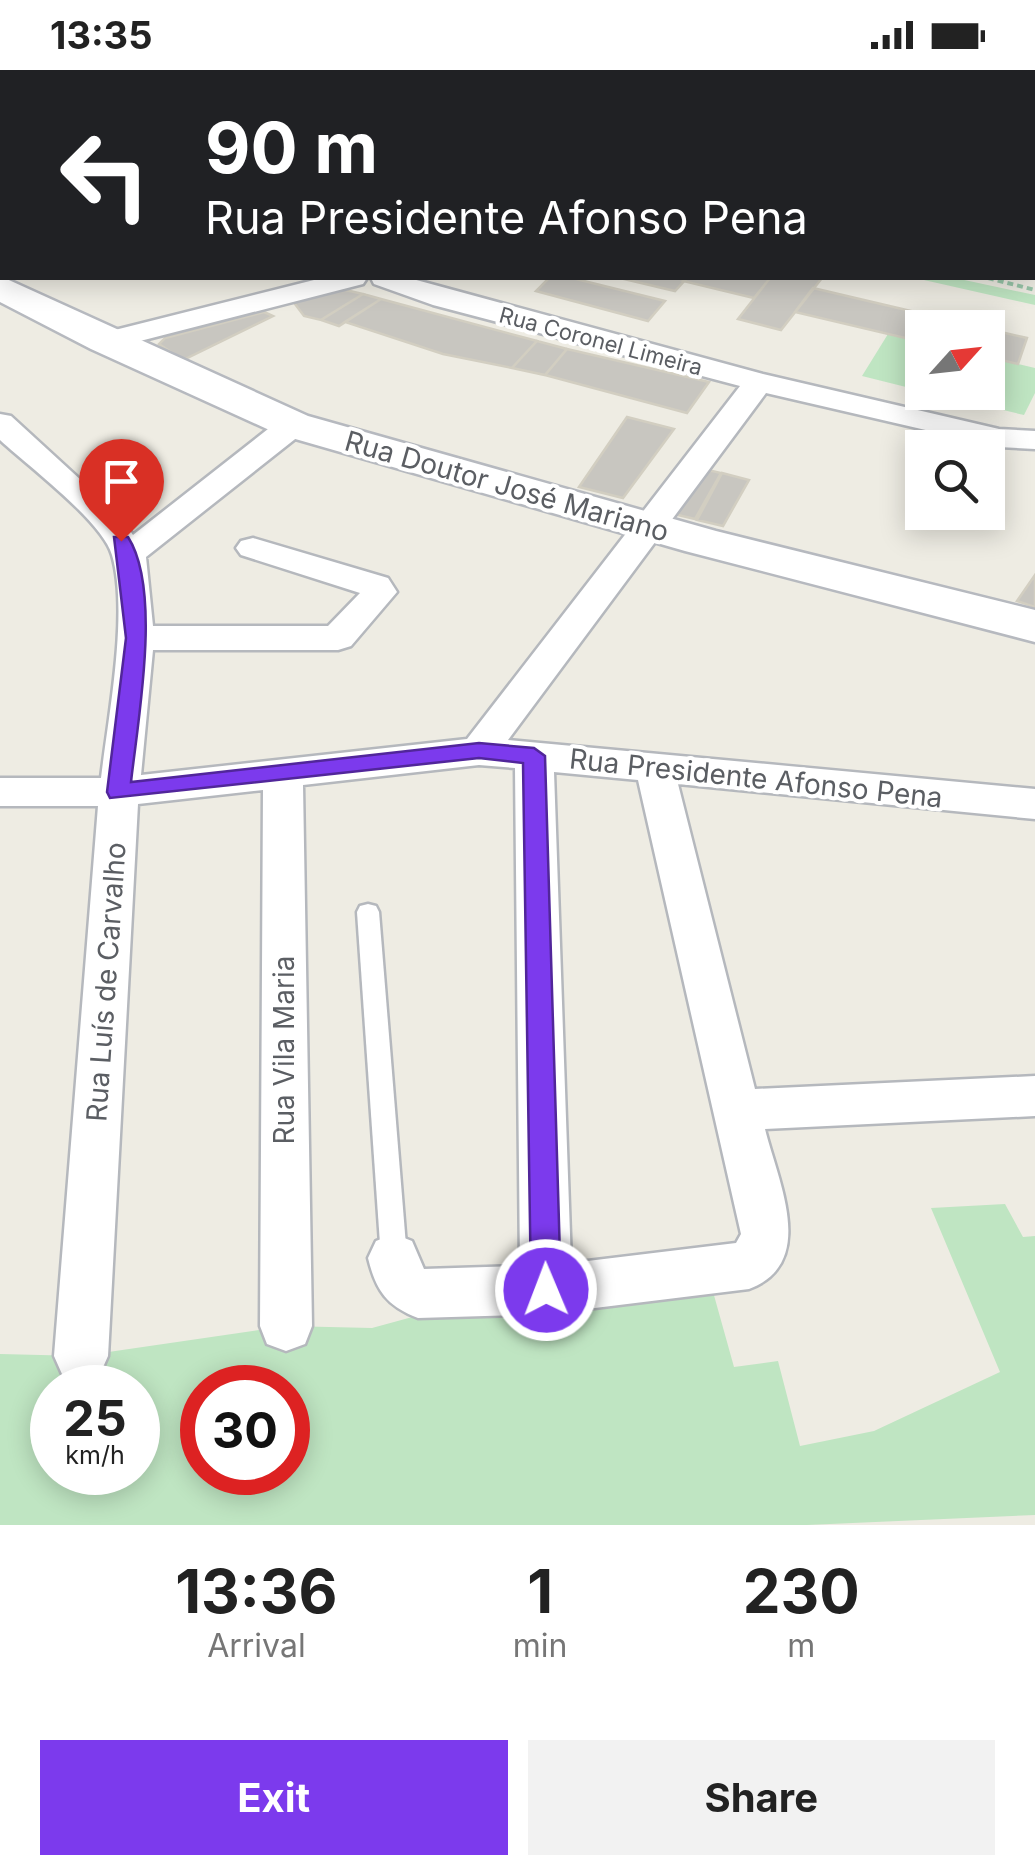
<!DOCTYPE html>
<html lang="en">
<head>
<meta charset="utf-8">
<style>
	body { margin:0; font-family:Inter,sans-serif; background:#f2f2f2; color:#222; height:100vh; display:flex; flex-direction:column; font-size:38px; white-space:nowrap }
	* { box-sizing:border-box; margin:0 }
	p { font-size:32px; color:#767676 }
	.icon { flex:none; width:55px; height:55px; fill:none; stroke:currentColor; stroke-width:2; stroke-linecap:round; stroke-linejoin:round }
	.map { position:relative; height:1455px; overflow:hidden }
	.details { display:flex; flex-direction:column; background:#fff; flex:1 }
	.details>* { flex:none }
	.guide { position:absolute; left:0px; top:0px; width:1035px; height:210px; box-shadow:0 5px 25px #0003; background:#202124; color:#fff; overflow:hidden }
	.needle { width:65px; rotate:63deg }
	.tools { position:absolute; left:905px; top:240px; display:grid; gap:20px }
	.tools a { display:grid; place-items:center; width:100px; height:100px; border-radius:0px; background:#fff; box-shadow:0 5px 25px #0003; font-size:50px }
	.speed { position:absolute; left:30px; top:1295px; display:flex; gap:20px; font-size:50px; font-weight:700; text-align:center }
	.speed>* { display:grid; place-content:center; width:130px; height:130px; border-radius:50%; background:#fff; box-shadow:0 5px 25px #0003; line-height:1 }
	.speed small { font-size:25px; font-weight:400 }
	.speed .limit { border:15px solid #d22; background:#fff; color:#111 }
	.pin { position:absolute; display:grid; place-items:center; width:85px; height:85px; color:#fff; margin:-102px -42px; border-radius:50% 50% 50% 0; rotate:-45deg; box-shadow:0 0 10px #0007 }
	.pin .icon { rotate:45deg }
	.me { position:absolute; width:110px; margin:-55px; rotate:359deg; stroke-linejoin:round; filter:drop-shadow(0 0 8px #0008) }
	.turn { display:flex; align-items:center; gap:35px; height:210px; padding:0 40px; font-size:45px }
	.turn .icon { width:130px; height:130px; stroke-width:2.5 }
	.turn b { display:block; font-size:70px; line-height:85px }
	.eta { display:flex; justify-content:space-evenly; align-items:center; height:170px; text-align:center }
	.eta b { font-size:60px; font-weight:700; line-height:70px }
	.button { display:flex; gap:20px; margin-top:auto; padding:20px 40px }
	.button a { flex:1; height:115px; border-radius:0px; background:#7c3aed; color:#fff; font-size:40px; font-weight:700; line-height:115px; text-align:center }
	.button a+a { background:#f2f2f2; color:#222 }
	.status { display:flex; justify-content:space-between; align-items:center; height:70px; padding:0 50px; background:#fff; direction:ltr }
	.status svg { height:28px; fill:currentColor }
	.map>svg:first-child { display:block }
</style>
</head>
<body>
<div class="status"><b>13:35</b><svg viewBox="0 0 49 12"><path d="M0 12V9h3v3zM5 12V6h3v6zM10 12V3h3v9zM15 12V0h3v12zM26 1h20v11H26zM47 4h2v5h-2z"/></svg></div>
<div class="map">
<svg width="1035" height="1455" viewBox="0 0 1035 1455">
	<rect width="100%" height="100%" fill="#eeece3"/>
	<path fill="#bfe5c2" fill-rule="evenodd" d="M 915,208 L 955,208 L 1035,225 L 1035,235 Z
		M 888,264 L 922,272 L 922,321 L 862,306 Z
		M 988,287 L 1035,298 L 1035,323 L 1024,345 L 930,323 L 988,322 Z
		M 1005,1134 L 1023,1167 L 1035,1166 L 1035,1445 L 807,1455 L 0,1455 L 0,1284 L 81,1286 L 286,1256 L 372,1258 L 449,1237 L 710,1211 L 734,1297 L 778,1291 L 800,1376 L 874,1361 L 1000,1302 L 931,1138 ZM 52,1318 L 138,1318 L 138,1402 L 52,1402 ZM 202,1318 L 288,1318 L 288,1402 L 202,1402 Z"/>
	<path fill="#c8c6c0" stroke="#d2cec1" stroke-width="2.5" d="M 442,0 L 767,0 L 762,2 Z
		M 549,208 L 572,208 L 665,231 L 648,251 L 536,221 Z
		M 620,208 L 687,208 L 675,221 Z
		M 687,208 L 770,208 L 754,228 L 683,211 Z
		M 770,208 L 822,208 L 781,260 L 738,249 Z
		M 337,218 L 363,224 L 321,250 L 304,246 L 292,230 Z
		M 813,218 L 983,258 L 922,258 L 922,272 L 795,242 Z
		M 363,224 L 381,229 L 339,256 L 321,250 Z
		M 381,229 L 537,271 L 512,298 L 443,284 L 345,252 Z
		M 264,242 L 273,246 L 183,290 L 159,274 L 165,268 Z
		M 988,259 L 1027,268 L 1018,294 L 988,287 Z
		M 537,271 L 567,279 L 545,305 L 512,298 Z
		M 567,279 L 709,312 L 687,343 L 545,305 Z
		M 627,347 L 674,359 L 623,428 L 579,417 Z
		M 695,397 L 721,403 L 695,449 L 661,441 Z
		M 722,403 L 749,410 L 723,456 L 697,450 Z
		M 1035,505 L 1035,537 L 1017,531 Z"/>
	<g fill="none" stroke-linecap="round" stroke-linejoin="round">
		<g stroke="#b5b8bd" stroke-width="5">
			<path id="service" d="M 368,834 L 376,836 L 379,842 L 407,1188 L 403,1196 L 394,1200 L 385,1196 L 381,1188 L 357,842 L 360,836 Z"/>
		</g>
		<g stroke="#b5b8bd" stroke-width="5">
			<path id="minor" d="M 220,0 L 243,0 L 244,2 L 222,2 Z
				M 0,147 L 2,147 L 2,163 L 0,163 Z
				M 322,208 L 367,208 L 363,214 L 105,280 L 91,271 L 95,265 Z
				M 371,208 L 409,208 L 763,304 L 999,359 L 1035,361 L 1035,379 L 999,377 L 766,323 L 508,670 L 1035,719 L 1035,749 L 678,714 L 755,1019 L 1035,1006 L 1035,1046 L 765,1059 C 778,1112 818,1193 749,1219 L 546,1244 L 418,1248 C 387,1236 376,1221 368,1188 L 376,1171 L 394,1164 L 412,1171 L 424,1199 L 520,1196 L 515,698 L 479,695 L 303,715 L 312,1256 L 305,1274 L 286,1281 L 267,1274 L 260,1256 L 263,720 L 138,734 L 108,1286 L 100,1304 L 81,1312 L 62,1304 L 54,1286 L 98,736 L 0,736 L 0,708 L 101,708 C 108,648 129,542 112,485 C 102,451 28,396 0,370 L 0,344 L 11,346 L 119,445 L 133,465 L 282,348 L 304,348 L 308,355 L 304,362 L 146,487 L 153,556 L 328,556 L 360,523 L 241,485 L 236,478 L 241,471 L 253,468 L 388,508 L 397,522 L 351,576 L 338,580 L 153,580 L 141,705 L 467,669 L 740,316 L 433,235 L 374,214 ZM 554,702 L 638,710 L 741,1164 L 736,1173 L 571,1193 Z"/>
		</g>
		<g stroke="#b6b9bf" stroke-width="5">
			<path id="secondary" d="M 918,0 L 951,0 L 952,2 L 919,2 Z
				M 1032,84 L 1035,85 L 1035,107 L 1032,107 Z
				M 0,206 L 308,346 L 716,461 L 1035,540 L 1035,572 L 685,481 L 278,364 L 91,279 L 0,232 Z"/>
		</g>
		<path stroke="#98c6a9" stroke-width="4" stroke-dasharray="6 4" stroke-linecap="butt" d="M 988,208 L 1035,220"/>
		<use href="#service" fill="#fff" fill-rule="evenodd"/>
		<use href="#minor" fill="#fff" fill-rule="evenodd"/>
		<use href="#secondary" fill="#fff" fill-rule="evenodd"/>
	</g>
	<path fill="#7c3aed" stroke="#51269a" stroke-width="2.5" d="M 114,467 L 128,467 C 162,520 138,649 131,712 L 479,673 L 534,678 L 545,686 L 561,1220 L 556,1230 L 546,1234 L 535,1230 L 531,1220 L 523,693 L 479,688 L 110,728 L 107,722 L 126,568 Z"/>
	<g text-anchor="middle" stroke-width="8" stroke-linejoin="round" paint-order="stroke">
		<g font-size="22" fill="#5b5e63" stroke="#fff">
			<text transform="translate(601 271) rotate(15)" y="8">Rua Coronel Limeira</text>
		</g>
		<g font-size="28" fill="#5b5e63" stroke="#fff">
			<text transform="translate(507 416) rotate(16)" y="10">Rua Doutor José Mariano</text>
			<text transform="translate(756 708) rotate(6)" y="10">Rua Presidente Afonso Pena</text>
			<text transform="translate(106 912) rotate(-86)" y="10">Rua Luís de Carvalho</text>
			<text transform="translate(284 980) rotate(-90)" y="10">Rua Vila Maria</text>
		</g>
	</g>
</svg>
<div class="tools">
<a><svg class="needle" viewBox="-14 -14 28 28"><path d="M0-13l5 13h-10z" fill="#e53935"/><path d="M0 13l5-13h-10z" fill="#767676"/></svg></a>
<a><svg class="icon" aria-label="search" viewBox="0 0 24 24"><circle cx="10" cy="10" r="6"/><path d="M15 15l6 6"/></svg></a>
</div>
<div class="speed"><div>25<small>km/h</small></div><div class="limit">30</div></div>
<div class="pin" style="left:121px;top:471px;background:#d93025"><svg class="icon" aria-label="arrive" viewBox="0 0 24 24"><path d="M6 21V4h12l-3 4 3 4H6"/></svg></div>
<svg class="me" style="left:546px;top:1220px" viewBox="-20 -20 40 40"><circle r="17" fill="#7c3aed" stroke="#fff" stroke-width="3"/><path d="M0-11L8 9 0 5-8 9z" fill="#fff"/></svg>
<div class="guide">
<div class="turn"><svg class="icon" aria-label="left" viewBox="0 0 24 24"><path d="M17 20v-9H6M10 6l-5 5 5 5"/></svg><div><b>90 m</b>Rua Presidente Afonso Pena</div></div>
</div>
</div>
<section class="details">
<div class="eta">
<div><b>13:36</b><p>Arrival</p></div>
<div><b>1</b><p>min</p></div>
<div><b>230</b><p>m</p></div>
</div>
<div class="button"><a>Exit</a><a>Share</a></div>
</section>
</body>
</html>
